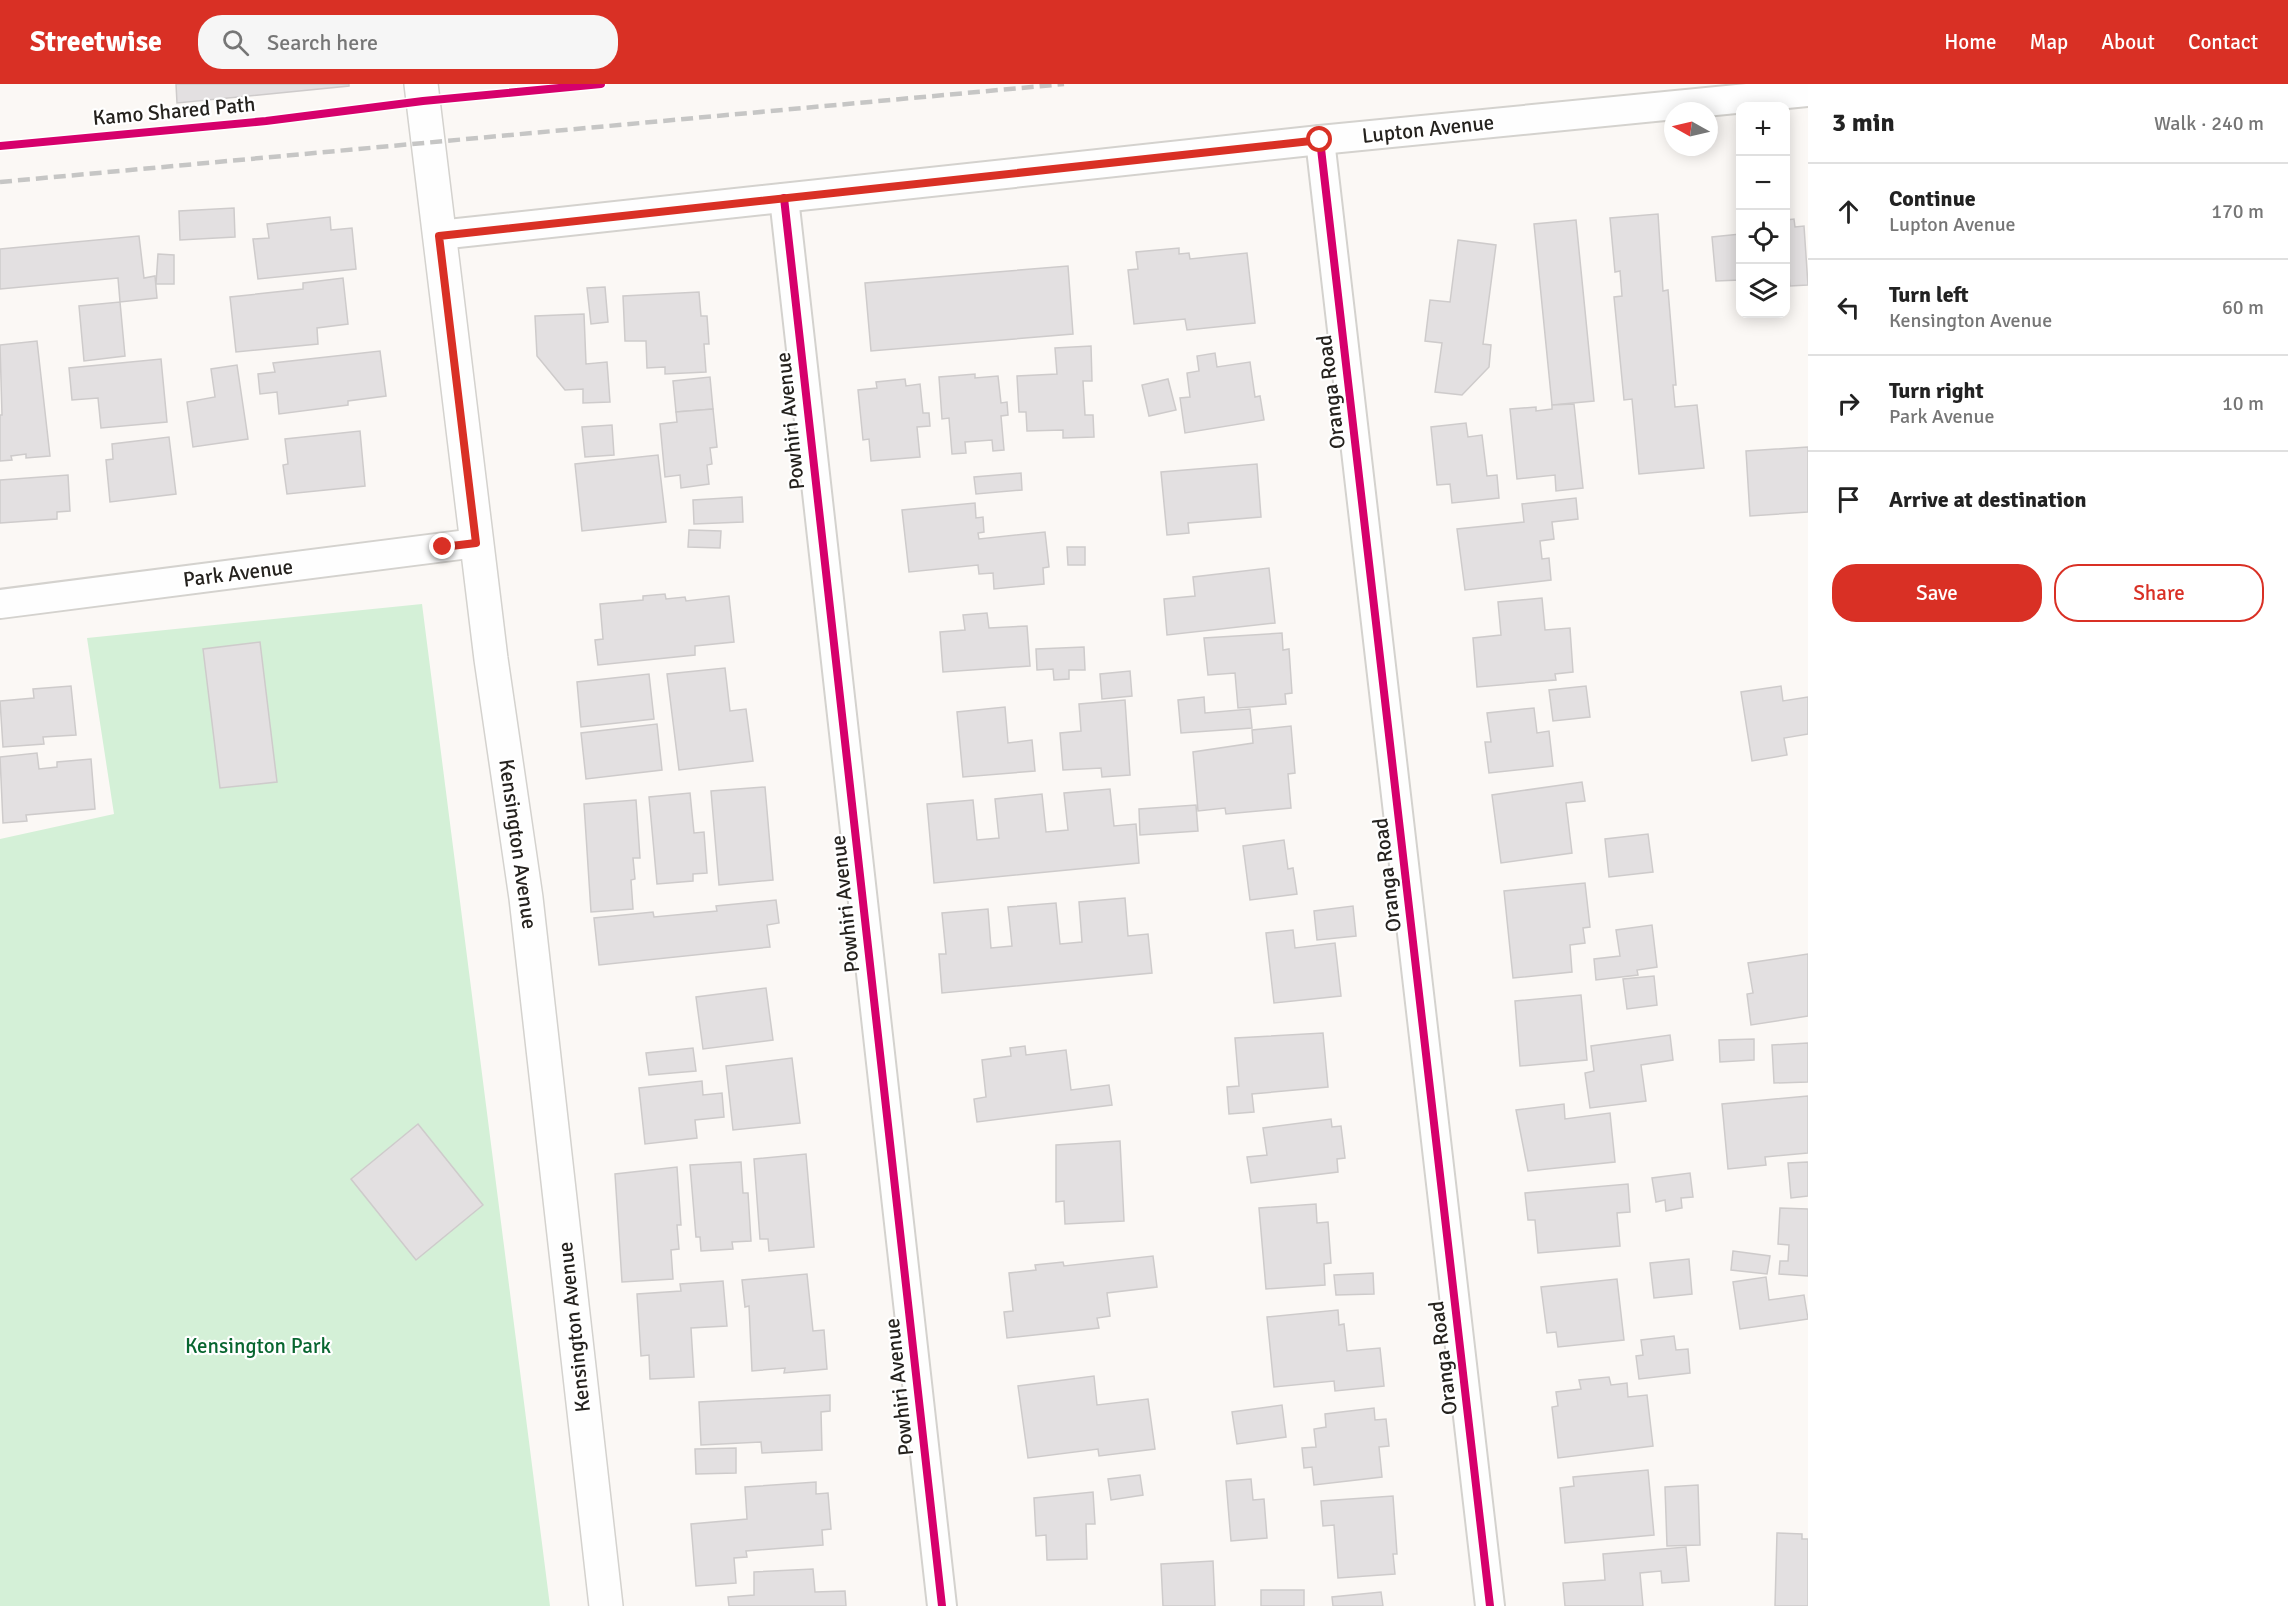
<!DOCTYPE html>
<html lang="en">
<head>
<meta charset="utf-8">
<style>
  body { margin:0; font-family:Signika,sans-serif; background:#f6f6f6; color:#222 }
  .controls { position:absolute; right:18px; top:18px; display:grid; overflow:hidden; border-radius:12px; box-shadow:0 3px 15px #0003 }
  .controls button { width:54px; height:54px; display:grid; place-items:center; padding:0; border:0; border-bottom:2px solid #e0e0e0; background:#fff; color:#222; font:30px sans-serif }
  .compass { position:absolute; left:1664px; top:18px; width:54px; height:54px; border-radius:50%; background:#fff; box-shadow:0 3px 15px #0003; rotate:278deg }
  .stop { position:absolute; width:18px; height:18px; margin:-14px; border:4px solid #d93025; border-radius:50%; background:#fff }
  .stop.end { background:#d93025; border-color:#fff; box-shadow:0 2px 6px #0008 }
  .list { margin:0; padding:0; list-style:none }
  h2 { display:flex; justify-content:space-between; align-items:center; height:78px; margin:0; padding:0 24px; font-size:26px }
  h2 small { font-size:20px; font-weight:400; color:#767676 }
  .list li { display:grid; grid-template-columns:39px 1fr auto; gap:18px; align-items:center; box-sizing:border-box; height:96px; padding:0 24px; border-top:2px solid #e0e0e0 }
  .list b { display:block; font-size:22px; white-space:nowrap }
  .list p { margin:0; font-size:20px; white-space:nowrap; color:#767676 }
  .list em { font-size:20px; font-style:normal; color:#767676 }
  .actions { display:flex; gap:12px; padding:18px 24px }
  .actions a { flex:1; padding:14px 0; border:2px solid #d93025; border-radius:24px; text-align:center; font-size:21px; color:#d93025 }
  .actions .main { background:#d93025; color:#fff }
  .icon { flex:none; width:33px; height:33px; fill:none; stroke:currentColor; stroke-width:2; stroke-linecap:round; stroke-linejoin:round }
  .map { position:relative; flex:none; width:1808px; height:1522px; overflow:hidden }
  header { display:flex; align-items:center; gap:36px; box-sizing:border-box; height:84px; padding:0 30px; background:#d93025; color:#fff }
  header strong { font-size:28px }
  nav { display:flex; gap:33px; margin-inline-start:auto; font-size:21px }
  .search { width:420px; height:54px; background:#f6f6f6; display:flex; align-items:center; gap:15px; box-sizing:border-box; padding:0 21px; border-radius:24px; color:#767676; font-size:22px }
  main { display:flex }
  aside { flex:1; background:#fff }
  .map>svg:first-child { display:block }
  .green { fill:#d4f0d7 }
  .building { fill:#e3e0e1; stroke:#cecbcb; stroke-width:1.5 }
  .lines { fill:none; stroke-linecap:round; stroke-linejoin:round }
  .minor-casing { stroke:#d4d2ce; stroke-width:32 }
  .secondary-casing { stroke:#d4d2ce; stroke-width:36 }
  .minor { stroke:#fefefe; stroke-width:28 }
  .secondary { stroke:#fefefe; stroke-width:33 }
  .rail { stroke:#c6c6c5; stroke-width:4.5; stroke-dasharray:12 6; stroke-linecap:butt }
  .cycleway-casing { stroke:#fff; stroke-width:11 }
  .cycleway { stroke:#d6006c; stroke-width:8 }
  .route { stroke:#d93025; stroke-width:8 }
  .labels { text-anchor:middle; stroke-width:4.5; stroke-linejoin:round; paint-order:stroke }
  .street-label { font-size:21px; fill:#25221e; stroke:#fff }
  .park-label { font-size:21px; fill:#086630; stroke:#fff }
</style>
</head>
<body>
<header>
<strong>Streetwise</strong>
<div class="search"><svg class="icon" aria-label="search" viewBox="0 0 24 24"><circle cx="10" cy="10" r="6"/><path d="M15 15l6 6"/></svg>Search here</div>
<nav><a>Home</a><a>Map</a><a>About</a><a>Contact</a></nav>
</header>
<main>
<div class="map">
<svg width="1808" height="1522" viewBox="0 0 1808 1522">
  <rect width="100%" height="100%" fill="#fbf8f5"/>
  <polygon class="green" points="422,520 550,1522 0,1522 0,755 114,730 87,554"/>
  <g class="building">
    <polygon points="176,0 349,0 349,2 177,19"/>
    <polygon points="234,124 235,153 180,156 179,127"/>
    <polygon points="1658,130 1663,207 1668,206 1676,301 1673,301 1675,323 1697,321 1704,384 1639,390 1632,315 1624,316 1614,213 1622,212 1620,187 1615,188 1610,134"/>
    <polygon points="330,133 331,146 352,144 356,185 258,195 253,155 269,154 267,140"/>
    <polygon points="1794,135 1795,143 1804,142 1808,201 1790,202 1789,192 1786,192 1786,136"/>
    <polygon points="1576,136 1594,317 1552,321 1534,140"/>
    <polygon points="1740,150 1740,196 1716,197 1712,153"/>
    <polygon points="139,152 144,194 155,192 157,214 120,218 118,194 0,205 0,165"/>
    <polygon points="1458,156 1496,161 1483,260 1491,261 1489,283 1462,311 1435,308 1442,259 1425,257 1430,216 1450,218"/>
    <polygon points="1179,164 1179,170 1189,169 1190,175 1247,169 1255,239 1187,246 1185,235 1134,240 1128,186 1138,185 1136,168"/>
    <polygon points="158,170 174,171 174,200 156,200"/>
    <polygon points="1068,182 1073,250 871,267 865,199"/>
    <polygon points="343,194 348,240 317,244 318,260 236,268 230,213 303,205 303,199"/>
    <polygon points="605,203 608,238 591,240 587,204"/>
    <polygon points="699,208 701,232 707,232 709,260 704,260 706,288 665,290 665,283 647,284 646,257 625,257 623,212"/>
    <polygon points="120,218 125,272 84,277 79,222"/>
    <polygon points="584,230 586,280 607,278 610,318 583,319 583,305 565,306 537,272 535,232"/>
    <polygon points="37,257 50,372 26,374 26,370 11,372 12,376 0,377 0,331 2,331 0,261"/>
    <polygon points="1091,262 1092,297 1083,297 1085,331 1093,331 1094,353 1063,354 1063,346 1027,347 1026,328 1019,328 1017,292 1057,290 1055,264"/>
    <polygon points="380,267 386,312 348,317 348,321 279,330 277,308 260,310 258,290 275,288 273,279"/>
    <polygon points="1215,269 1217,283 1250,278 1255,313 1260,312 1264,336 1185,349 1180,314 1190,313 1187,289 1199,287 1197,272"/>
    <polygon points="161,275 167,338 101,344 98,314 72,316 69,284"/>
    <polygon points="237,281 248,355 193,363 187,318 215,313 211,285"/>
    <polygon points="975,290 975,294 998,292 1001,319 1007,318 1008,331 1001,332 1004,366 993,367 992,356 965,358 966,369 952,370 949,334 942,335 939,293"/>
    <polygon points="710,293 713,325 676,328 673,297"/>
    <polygon points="905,295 906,302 920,300 923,329 929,329 930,342 917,343 920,373 871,377 869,355 863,356 858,306 877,304 876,298"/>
    <polygon points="1168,295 1176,326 1149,332 1142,301"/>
    <polygon points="1574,320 1583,404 1556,407 1555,391 1517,395 1510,325 1536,323 1536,327 1552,325 1552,321"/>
    <polygon points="713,325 717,363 710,364 712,380 707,381 709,400 681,404 680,391 665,393 660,340 677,338 676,328"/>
    <polygon points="1466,339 1468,353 1482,351 1487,392 1497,391 1499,414 1452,419 1450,400 1437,401 1431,343"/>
    <polygon points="612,341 614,371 585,373 582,343"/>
    <polygon points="360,347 365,402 287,410 283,381 288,380 285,355"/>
    <polygon points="169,353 176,410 110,418 106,376 113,375 112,360"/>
    <polygon points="1808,363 1808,428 1750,432 1746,367"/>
    <polygon points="658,371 666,438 582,447 575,380"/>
    <polygon points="1257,380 1261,433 1188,439 1189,449 1167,451 1161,388"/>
    <polygon points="1021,389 1022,406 976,410 974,393"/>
    <polygon points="68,391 70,427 57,428 57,435 0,439 0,396"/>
    <polygon points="742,413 743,438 694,440 693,416"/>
    <polygon points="1576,414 1578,435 1552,438 1554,455 1540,457 1542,475 1549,474 1551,496 1465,506 1457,445 1524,438 1522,420"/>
    <polygon points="975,419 976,434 983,433 984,448 978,449 979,455 1045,448 1049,483 1043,484 1044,500 994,505 993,489 979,490 978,481 909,488 902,426"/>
    <polygon points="689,446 721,447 720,464 688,463"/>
    <polygon points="1067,463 1085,463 1085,481 1068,481"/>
    <polygon points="1269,484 1275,539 1167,551 1164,515 1195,512 1193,493"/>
    <polygon points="665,510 666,515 685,513 686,517 729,512 734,558 695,562 695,571 598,581 595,556 603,555 600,520 643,516 643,512"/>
    <polygon points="1542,514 1545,546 1570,544 1573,588 1555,590 1556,596 1477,603 1473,554 1501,551 1498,518"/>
    <polygon points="987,529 989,544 1027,542 1030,582 943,588 940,548 965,546 963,531"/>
    <polygon points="1282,549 1283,566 1289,565 1292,609 1285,610 1286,620 1238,624 1235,589 1208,591 1204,554"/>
    <polygon points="260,558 277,698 220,704 203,565"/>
    <polygon points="1084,563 1085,586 1069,586 1069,595 1054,596 1053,585 1037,586 1036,565"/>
    <polygon points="725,584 730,627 746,625 753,677 679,686 667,590"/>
    <polygon points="1130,587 1132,612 1102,615 1100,590"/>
    <polygon points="649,590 654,635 581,643 577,598"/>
    <polygon points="71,602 76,651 43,653 44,660 3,663 0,617 34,614 33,605"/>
    <polygon points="1586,602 1590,633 1553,637 1549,606"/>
    <polygon points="1781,602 1783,617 1808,613 1808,650 1784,654 1787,671 1752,677 1741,608"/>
    <polygon points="1204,613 1205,629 1250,625 1252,644 1181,649 1178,616"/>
    <polygon points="1125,616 1130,691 1102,693 1101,684 1063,686 1060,649 1081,647 1079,620"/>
    <polygon points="1005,623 1008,659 1032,656 1035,687 963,693 957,628"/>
    <polygon points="1534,624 1537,649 1549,647 1553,682 1489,689 1485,658 1491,658 1487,629"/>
    <polygon points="657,640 662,686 586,695 581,649"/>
    <polygon points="1291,642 1295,689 1288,690 1291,724 1226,730 1225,724 1198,727 1193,668 1253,659 1252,646"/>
    <polygon points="37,669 39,685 57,683 57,678 91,675 95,725 26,731 27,737 3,739 0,673"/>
    <polygon points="1582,698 1585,717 1566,719 1572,769 1501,779 1492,711"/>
    <polygon points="765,703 773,796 719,801 711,707"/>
    <polygon points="1110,705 1114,742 1136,740 1139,779 934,799 927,720 973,716 977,756 999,754 995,715 1042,710 1046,748 1068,746 1064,709"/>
    <polygon points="690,709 694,749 704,748 707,789 693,790 693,797 657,800 649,713"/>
    <polygon points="636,716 640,774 633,774 635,795 631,796 633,825 591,828 584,720"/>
    <polygon points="1196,721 1198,747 1140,751 1139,725"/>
    <polygon points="1648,750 1653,788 1609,793 1605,755"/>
    <polygon points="1284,756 1288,785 1293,784 1297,810 1250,816 1243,762"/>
    <polygon points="1585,799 1590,843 1583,844 1585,859 1570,861 1572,888 1513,894 1504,807"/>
    <polygon points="1125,814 1128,852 1148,850 1152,889 942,909 939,870 946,870 942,829 988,825 991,864 1012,862 1008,823 1056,819 1060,860 1082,858 1079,818"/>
    <polygon points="776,816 779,839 767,841 770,863 599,881 594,834 653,828 654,833 717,827 716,822"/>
    <polygon points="1353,822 1356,852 1317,856 1314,827"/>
    <polygon points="1652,841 1657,883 1637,886 1638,891 1596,896 1594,875 1620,872 1616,846"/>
    <polygon points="1293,846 1295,864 1335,859 1341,912 1274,919 1266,849"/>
    <polygon points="1808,870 1808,932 1751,941 1747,910 1753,909 1748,879"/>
    <polygon points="1654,892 1657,921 1627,925 1623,895"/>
    <polygon points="766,904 773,956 703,965 696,913"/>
    <polygon points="1581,911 1587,976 1520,982 1515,917"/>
    <polygon points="1323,949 1328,1003 1252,1010 1254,1028 1229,1030 1227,1003 1239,1002 1235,954"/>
    <polygon points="1670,951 1673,976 1641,981 1646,1017 1590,1024 1585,989 1594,987 1591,962"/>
    <polygon points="1754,955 1754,976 1720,978 1719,956"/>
    <polygon points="1808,959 1808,998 1774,999 1772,961"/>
    <polygon points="1025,962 1026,971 1066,966 1071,1006 1109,1001 1112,1021 977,1038 974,1015 986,1013 982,976 1011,972 1010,964"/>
    <polygon points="693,964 696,987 649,991 646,969"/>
    <polygon points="792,974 800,1039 733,1046 726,982"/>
    <polygon points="702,997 703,1011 722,1009 724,1033 695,1036 697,1054 645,1060 639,1004"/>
    <polygon points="1808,1012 1808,1069 1765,1073 1766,1081 1728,1085 1722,1020"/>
    <polygon points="1564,1020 1565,1035 1610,1029 1615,1078 1528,1087 1516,1026"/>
    <polygon points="1331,1035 1332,1043 1341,1042 1345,1074 1337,1075 1338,1088 1251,1099 1247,1073 1267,1071 1263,1044"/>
    <polygon points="418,1040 483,1121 416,1176 351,1095"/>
    <polygon points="1120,1057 1124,1137 1065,1140 1064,1117 1056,1118 1056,1061"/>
    <polygon points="806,1070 814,1163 769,1167 768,1155 760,1155 754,1075"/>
    <polygon points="741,1078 743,1109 748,1109 751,1157 732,1158 733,1165 701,1167 700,1153 696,1153 690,1081"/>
    <polygon points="1808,1078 1808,1112 1791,1114 1788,1079"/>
    <polygon points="677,1083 681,1141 677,1141 679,1165 671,1166 673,1195 622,1198 615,1090"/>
    <polygon points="1690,1089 1693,1113 1681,1114 1682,1124 1666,1127 1665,1116 1656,1118 1652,1094"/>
    <polygon points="1628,1100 1630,1128 1617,1129 1620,1162 1538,1169 1535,1136 1528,1136 1525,1109"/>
    <polygon points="1316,1120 1317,1139 1328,1138 1331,1179 1324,1180 1325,1201 1266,1205 1259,1124"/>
    <polygon points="1780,1124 1808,1125 1808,1192 1779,1190 1780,1177 1788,1177 1789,1161 1778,1160"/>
    <polygon points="1733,1167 1770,1172 1767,1190 1731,1186"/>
    <polygon points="1153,1172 1157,1203 1107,1209 1110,1232 1097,1234 1099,1244 1007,1254 1004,1228 1013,1227 1009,1189 1036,1186 1035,1181 1063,1178 1064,1182"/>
    <polygon points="1689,1175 1692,1210 1654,1214 1650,1179"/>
    <polygon points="1373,1189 1374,1210 1336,1211 1334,1191"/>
    <polygon points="807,1190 813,1247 824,1246 827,1285 784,1289 785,1284 752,1287 749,1222 745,1223 742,1196"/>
    <polygon points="1766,1193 1769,1216 1804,1211 1808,1235 1740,1245 1733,1198"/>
    <polygon points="1617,1195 1624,1256 1558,1263 1556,1248 1547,1249 1541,1203"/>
    <polygon points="723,1197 727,1242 691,1244 694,1293 650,1295 649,1271 641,1272 637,1210 681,1207 680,1200"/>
    <polygon points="1338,1226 1339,1241 1344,1240 1347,1267 1380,1264 1384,1302 1335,1307 1334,1297 1274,1303 1267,1233"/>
    <polygon points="1674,1252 1676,1266 1688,1265 1690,1289 1639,1295 1636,1272 1643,1271 1641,1256"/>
    <polygon points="1094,1292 1097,1321 1148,1315 1155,1365 1099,1372 1098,1365 1028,1374 1018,1302"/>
    <polygon points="1609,1293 1611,1301 1627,1299 1628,1313 1647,1311 1653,1362 1558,1374 1552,1323 1558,1322 1556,1308 1581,1305 1579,1296"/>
    <polygon points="830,1311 830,1327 821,1328 822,1366 762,1369 761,1358 701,1361 699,1318"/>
    <polygon points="1282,1321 1286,1353 1237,1360 1232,1328"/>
    <polygon points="1374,1324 1375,1336 1386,1335 1389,1362 1379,1363 1382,1393 1314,1401 1312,1383 1304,1384 1302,1364 1316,1363 1314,1345 1326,1343 1325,1330"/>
    <polygon points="736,1364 736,1389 696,1390 695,1365"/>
    <polygon points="1648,1386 1654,1451 1565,1459 1560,1404 1574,1402 1573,1393"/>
    <polygon points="1140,1391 1143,1411 1111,1416 1108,1395"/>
    <polygon points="1251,1395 1253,1416 1264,1415 1267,1454 1231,1457 1226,1397"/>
    <polygon points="816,1398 816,1410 828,1409 831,1445 822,1446 823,1461 746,1467 747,1473 734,1474 736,1499 696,1502 691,1440 747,1435 745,1403"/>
    <polygon points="1698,1401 1700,1461 1667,1462 1665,1403"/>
    <polygon points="1093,1408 1095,1440 1086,1440 1087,1475 1047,1476 1046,1451 1036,1452 1034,1414"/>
    <polygon points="1393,1412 1397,1470 1393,1470 1395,1490 1338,1494 1334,1441 1323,1442 1321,1417"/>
    <polygon points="1777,1449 1802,1450 1802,1455 1808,1455 1808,1522 1775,1522"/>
    <polygon points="1686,1463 1689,1497 1662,1499 1661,1487 1640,1489 1643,1522 1565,1522 1563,1499 1605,1496 1603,1470"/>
    <polygon points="1213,1477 1215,1522 1163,1522 1161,1480"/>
    <polygon points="813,1485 815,1508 845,1507 846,1522 729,1522 728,1513 754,1511 754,1488"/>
    <rect x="1261" y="1506" width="43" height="16"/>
    <polygon points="1381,1508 1383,1522 1333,1522 1332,1513"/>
  </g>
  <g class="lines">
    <g class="minor-casing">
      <g id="minor">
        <polyline points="1320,56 1490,1522"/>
        <polyline points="784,114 942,1522"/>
        <polyline points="439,151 1320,56 1808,8"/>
        <polyline points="0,520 476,459"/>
      </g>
    </g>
    <g class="secondary-casing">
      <polyline id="secondary" points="421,0 491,575 526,814 606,1522"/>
    </g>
    <use href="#minor" class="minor"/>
    <use href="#secondary" class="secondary"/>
    <polyline class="rail" points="0,98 1064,0"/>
    <g class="cycleway-casing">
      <g id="cycleway">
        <polyline points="1320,56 1490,1522"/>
        <polyline points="0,62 266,37 423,17 601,0"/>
        <polyline points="784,114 942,1522"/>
      </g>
    </g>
    <use href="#cycleway" class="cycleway"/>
  </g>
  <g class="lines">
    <polyline class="route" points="443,463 476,459 439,152 1320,56"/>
  </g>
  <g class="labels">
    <g class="street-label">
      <text transform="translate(174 27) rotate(-5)" y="7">Kamo Shared Path</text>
      <text transform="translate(1428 45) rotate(-6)" y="7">Lupton Avenue</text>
      <text transform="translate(1331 308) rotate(-97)" y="7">Oranga Road</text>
      <text transform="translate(790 337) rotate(-96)" y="7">Powhiri Avenue</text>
      <text transform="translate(238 489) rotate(-7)" y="7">Park Avenue</text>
      <text transform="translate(518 760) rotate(82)" y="7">Kensington Avenue</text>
      <text transform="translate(1387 791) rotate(-97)" y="7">Oranga Road</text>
      <text transform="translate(845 820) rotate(-96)" y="7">Powhiri Avenue</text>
      <text transform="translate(574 1243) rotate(-96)" y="7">Kensington Avenue</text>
      <text transform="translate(1443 1274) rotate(-97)" y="7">Oranga Road</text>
      <text transform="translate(899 1303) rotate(-96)" y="7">Powhiri Avenue</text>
    </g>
    <g class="park-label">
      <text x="258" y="1269">Kensington Park</text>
    </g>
  </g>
</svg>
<div class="controls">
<button>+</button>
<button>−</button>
<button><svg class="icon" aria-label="locate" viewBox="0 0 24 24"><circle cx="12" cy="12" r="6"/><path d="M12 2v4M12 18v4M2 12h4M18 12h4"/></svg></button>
<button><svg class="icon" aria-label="layers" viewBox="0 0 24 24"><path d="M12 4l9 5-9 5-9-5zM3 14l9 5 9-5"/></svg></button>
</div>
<svg class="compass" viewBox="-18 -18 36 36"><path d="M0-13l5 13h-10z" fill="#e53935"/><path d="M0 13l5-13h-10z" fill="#767676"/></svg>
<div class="stop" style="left:1320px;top:56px"></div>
<div class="stop end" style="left:443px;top:463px"></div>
</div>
<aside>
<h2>3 min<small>Walk · 240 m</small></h2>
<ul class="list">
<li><svg class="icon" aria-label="ahead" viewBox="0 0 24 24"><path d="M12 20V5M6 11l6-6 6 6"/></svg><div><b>Continue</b><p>Lupton Avenue</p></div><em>170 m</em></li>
<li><svg class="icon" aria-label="left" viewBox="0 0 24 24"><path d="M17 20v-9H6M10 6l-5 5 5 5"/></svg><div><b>Turn left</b><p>Kensington Avenue</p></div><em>60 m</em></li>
<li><svg class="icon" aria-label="right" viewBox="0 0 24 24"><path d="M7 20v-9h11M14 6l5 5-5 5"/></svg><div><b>Turn right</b><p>Park Avenue</p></div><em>10 m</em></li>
<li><svg class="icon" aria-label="arrive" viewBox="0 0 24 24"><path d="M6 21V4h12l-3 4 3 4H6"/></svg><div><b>Arrive at destination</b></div></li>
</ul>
<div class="actions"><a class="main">Save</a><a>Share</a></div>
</aside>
</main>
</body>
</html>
